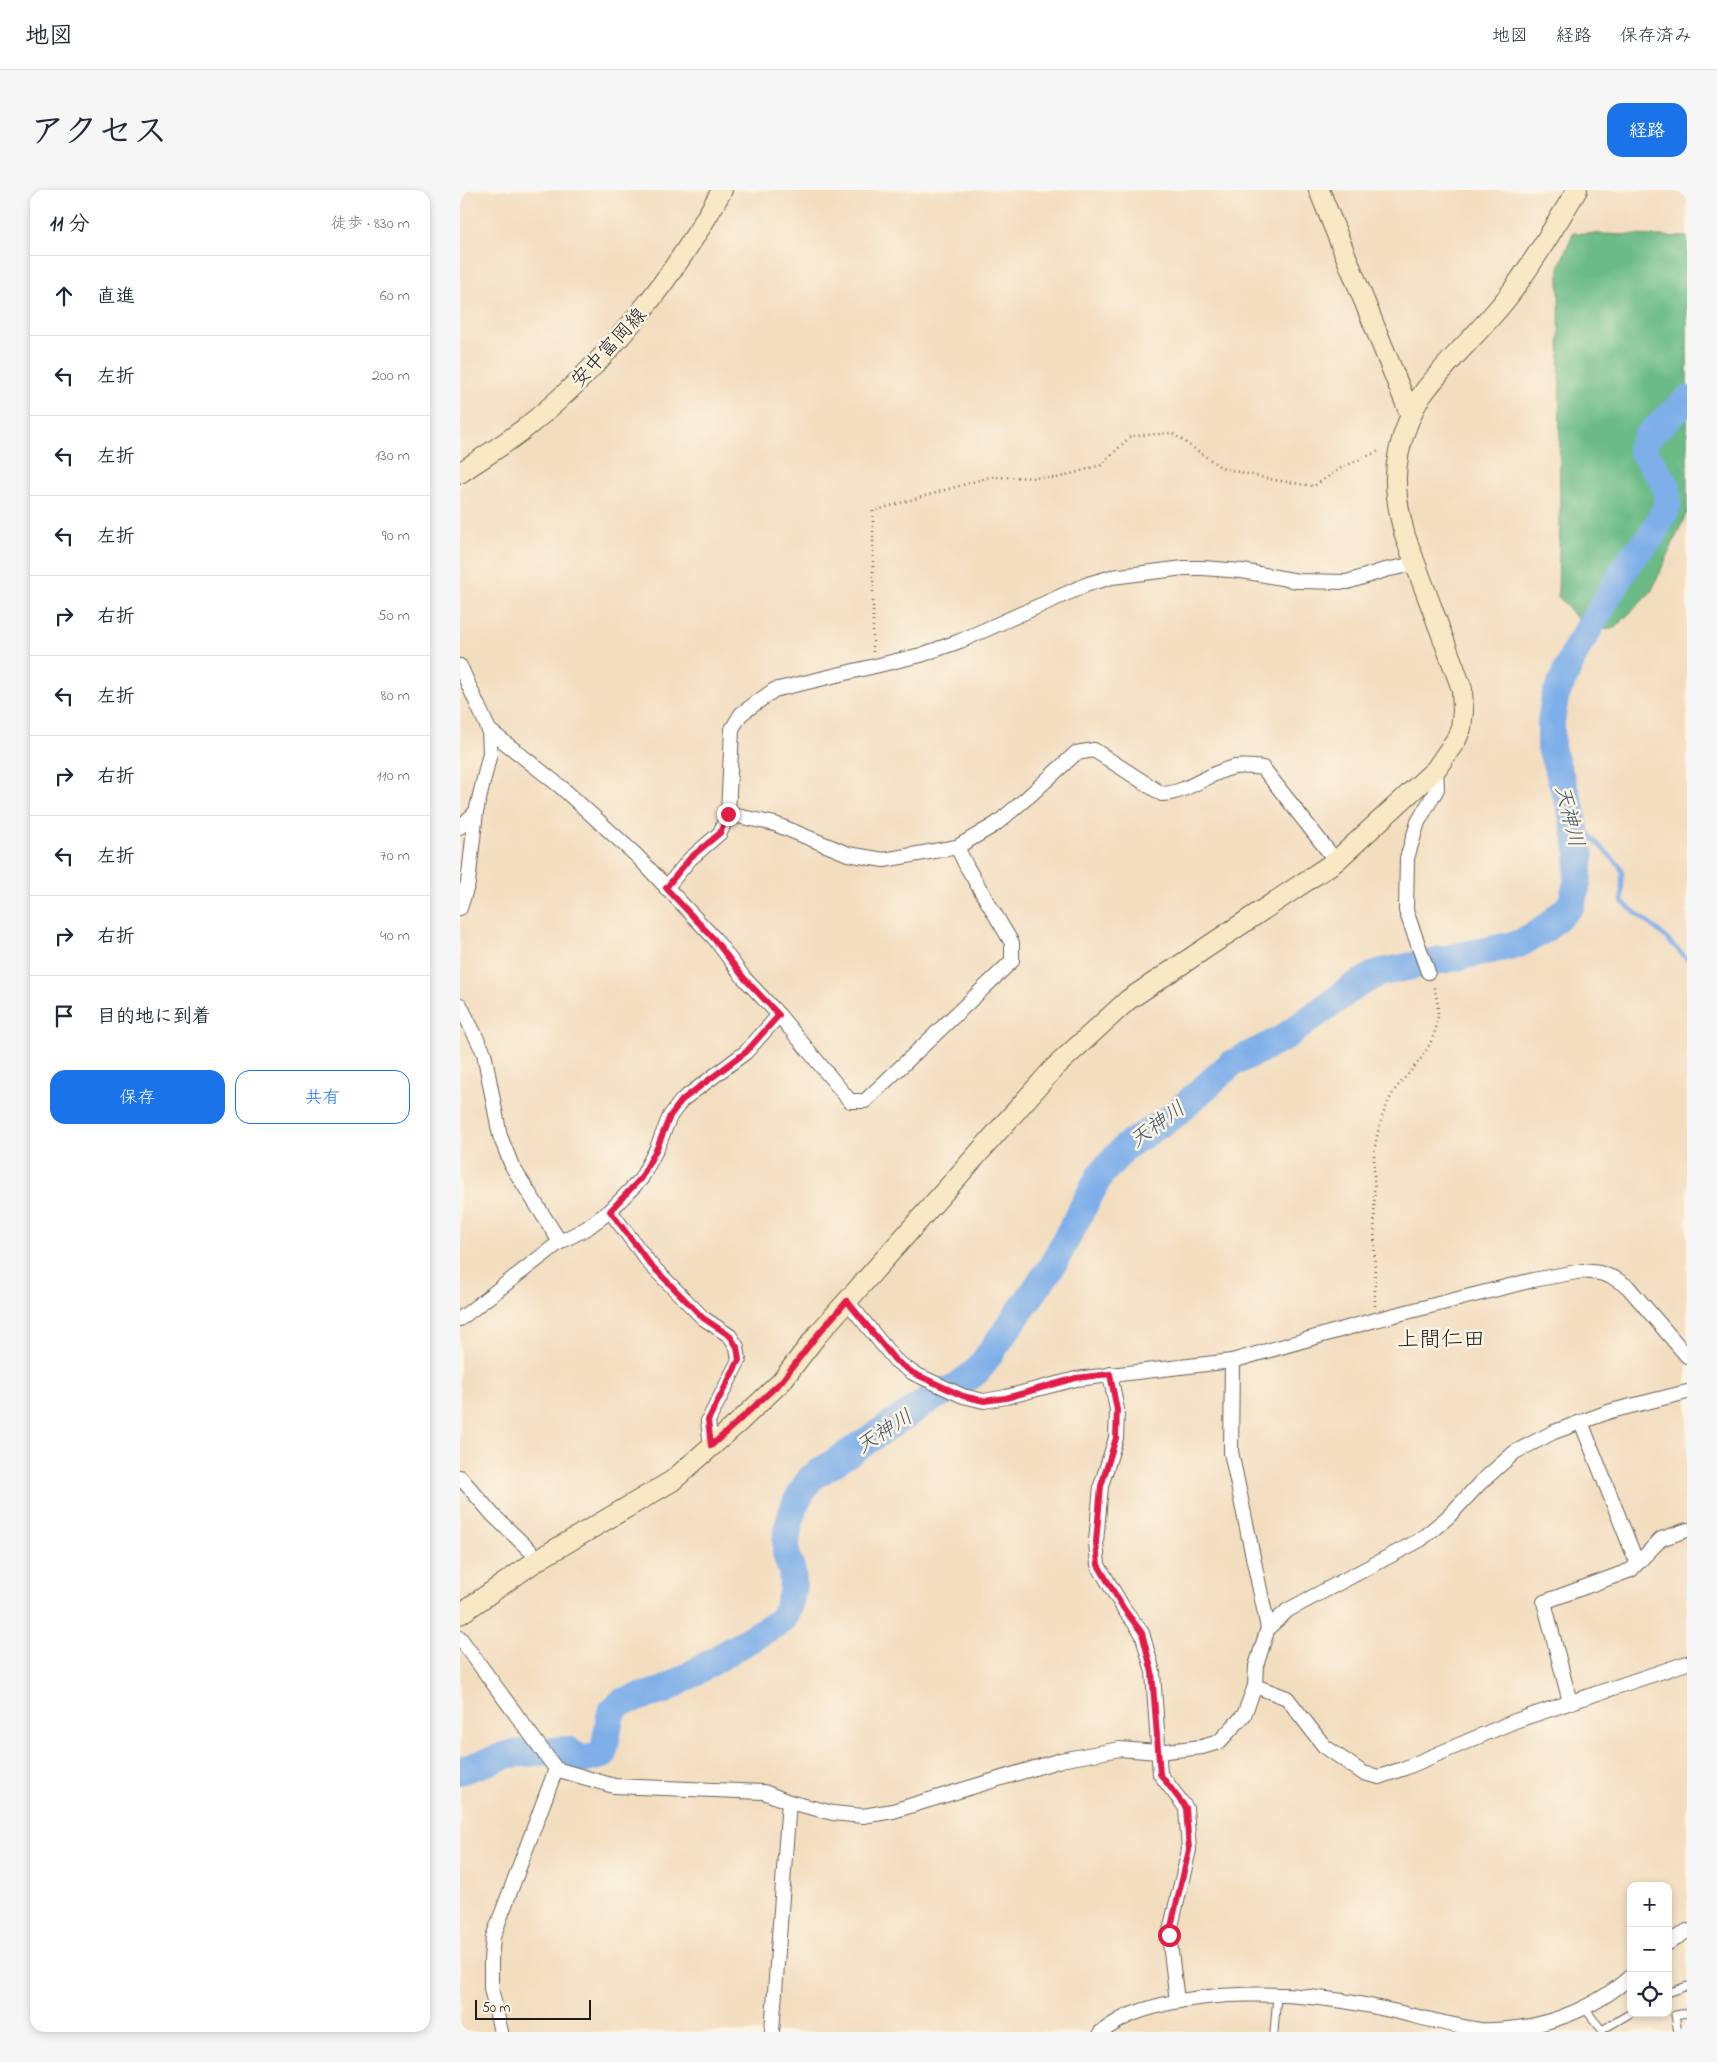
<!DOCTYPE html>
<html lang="ja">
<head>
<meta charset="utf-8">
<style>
  body { margin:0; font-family:"Indie Flower","Klee One",sans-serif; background:#f6f6f7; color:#1f2937 }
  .controls { position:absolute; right:15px; bottom:15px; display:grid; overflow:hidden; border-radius:10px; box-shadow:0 2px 8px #0003 }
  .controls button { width:45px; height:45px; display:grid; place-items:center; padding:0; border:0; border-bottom:1px solid #e0e1e3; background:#fff; color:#1f2937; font:25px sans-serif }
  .scale { position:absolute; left:15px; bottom:12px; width:116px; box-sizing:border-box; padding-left:5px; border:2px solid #1c1c1c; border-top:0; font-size:14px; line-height:18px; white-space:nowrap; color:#1c1c1c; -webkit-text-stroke:4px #fcf5e5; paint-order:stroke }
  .stop { position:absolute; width:15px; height:15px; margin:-11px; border:4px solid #e11d48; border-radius:50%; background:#fff }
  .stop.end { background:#e11d48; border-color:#fff; box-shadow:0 1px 5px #0008 }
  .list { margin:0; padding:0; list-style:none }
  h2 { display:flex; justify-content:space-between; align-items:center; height:65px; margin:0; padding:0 20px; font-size:21px }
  h2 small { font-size:16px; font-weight:400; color:#747a83 }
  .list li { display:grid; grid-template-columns:32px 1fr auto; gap:15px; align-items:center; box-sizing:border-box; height:80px; padding:0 20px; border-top:1px solid #e0e1e3 }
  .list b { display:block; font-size:19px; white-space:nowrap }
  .list em { font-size:16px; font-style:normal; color:#747a83 }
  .actions { display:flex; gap:10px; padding:15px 20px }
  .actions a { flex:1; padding:11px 0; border:1px solid #1a73e8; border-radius:15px; text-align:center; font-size:18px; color:#1a73e8 }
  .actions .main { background:#1a73e8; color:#fff }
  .icon { flex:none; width:28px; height:28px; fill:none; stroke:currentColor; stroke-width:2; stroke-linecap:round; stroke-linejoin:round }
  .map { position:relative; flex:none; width:1227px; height:1842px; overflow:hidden; border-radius:15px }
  header { display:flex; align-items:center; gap:30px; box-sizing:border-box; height:70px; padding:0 25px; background:#fff; border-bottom:1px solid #e0e1e3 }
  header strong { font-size:24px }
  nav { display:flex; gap:28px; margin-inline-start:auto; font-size:18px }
  .intro { display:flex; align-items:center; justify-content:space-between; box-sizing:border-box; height:120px; padding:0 30px }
  h1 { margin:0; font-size:35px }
  .button { padding:12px 22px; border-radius:15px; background:#1a73e8; color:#fff; font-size:18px; font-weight:700 }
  main { display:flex; gap:30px; padding:0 30px }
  aside { flex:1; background:#fff; border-radius:15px; box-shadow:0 2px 8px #0003 }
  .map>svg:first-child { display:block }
  .forest { fill:#6abb86; stroke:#436c51 }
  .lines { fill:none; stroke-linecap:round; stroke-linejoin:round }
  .stream { stroke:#7eafe9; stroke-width:4.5 }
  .river { stroke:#7eafe9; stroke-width:28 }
  .lane-casing { stroke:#676055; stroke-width:9 }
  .street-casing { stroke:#676055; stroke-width:16 }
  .secondary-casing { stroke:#676055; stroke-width:22 }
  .path { stroke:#676055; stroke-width:2.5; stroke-dasharray:1 4; stroke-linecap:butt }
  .lane { stroke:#fff; stroke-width:7 }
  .street { stroke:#fff; stroke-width:14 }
  .secondary { stroke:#f8e8c3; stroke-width:20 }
  .route { stroke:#e11d48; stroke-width:6 }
  .labels { text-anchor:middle; stroke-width:5; stroke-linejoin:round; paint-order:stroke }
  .street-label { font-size:20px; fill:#1c1c1c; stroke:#fcf5e5 }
  .water-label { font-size:21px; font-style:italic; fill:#43576e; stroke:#fcf5e5 }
  .quarter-label { font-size:22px; fill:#1c1c1c; stroke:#fcf5e5 }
</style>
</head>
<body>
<header>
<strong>地図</strong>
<nav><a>地図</a><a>経路</a><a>保存済み</a></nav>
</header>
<div class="intro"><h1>アクセス</h1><a class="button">経路</a></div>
<main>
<aside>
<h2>11 分<small>徒歩 · 830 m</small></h2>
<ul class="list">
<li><svg class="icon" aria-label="ahead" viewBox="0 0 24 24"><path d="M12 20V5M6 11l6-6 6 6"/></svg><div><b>直進</b></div><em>60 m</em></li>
<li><svg class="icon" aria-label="left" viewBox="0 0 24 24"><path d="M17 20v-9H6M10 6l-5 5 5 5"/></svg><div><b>左折</b></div><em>200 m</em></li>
<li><svg class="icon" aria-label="left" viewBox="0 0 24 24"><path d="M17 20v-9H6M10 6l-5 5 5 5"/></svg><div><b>左折</b></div><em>130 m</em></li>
<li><svg class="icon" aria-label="left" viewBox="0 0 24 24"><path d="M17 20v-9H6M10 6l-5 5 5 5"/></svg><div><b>左折</b></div><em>90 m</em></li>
<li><svg class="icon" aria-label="right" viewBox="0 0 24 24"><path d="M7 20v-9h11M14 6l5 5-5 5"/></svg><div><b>右折</b></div><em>50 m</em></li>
<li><svg class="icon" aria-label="left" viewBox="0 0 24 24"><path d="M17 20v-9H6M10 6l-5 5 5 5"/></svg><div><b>左折</b></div><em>80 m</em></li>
<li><svg class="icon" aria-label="right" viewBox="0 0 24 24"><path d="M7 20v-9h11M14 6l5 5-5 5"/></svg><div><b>右折</b></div><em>110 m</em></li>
<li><svg class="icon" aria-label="left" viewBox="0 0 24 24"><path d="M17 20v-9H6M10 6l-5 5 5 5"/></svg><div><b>左折</b></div><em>70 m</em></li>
<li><svg class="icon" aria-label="right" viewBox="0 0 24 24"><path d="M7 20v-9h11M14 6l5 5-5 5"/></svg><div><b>右折</b></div><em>40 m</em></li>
<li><svg class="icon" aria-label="arrive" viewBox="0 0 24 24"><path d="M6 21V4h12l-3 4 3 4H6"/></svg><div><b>目的地に到着</b></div></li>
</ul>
<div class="actions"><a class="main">保存</a><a>共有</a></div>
</aside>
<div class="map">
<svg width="1227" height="1842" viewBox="0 0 1227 1842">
  <rect width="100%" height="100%" fill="#fcf5e5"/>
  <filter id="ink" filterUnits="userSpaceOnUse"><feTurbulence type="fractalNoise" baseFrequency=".02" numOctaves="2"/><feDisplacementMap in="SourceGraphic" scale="10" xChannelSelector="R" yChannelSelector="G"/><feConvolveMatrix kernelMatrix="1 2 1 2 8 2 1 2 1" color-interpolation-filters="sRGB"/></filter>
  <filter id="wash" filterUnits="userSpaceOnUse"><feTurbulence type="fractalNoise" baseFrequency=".0096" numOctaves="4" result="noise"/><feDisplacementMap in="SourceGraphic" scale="20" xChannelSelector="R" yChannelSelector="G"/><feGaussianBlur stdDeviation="1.12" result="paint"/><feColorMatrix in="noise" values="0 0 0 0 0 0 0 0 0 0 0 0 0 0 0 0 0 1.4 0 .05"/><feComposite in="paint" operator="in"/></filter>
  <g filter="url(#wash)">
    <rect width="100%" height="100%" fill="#f3ddbf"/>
    <polygon class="forest" points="1113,43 1227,47 1227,322 1191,402 1155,438 1126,439 1098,406 1100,324 1099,77"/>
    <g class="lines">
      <polyline class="stream" points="1111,619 1132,648 1159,675 1162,681 1162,712 1201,743 1227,769"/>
      <path class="river" d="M0,1581L50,1564L107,1560L122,1570L143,1565L151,1522L162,1512L205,1500L322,1430C330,1414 335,1400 332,1382C330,1374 326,1367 326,1360C326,1333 335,1309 351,1288L470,1209L499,1195L518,1180L592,1076L640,985L665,957L713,926L771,874L822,849L893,797L918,783L1059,754L1085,739L1111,715L1117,694L1120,665L1111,619L1091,558V532L1095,507L1117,458L1171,368L1191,347L1207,317V297L1181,258L1187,247L1227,210"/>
    </g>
  </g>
  <g filter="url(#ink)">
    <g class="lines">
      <g class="lane-casing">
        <g id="lane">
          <polyline points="1208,1803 1227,1796"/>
          <polyline points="1125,1819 1142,1840 1171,1823"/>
          <polyline points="814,1842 817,1806"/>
          <polyline points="1218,1842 1215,1825 1227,1823"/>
        </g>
      </g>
      <g class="street-casing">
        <g id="street">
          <polyline points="0,476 29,540 101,597 177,666 255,749 284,788 319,825 390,911 405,911 552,771 552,753 507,677 497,657"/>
          <path d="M268,624L315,634L388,664L424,670L497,657L536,634L568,607L616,563L634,560L702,604C727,603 747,584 771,578C780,575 793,577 803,578L876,671"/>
          <polyline points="0,637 16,622"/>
          <polyline points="206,698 230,669 260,643 268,624 272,539 281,524 314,500 461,465 500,451 628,394 652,387 724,378 743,378 782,381 838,391 887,392 925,380 955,374"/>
          <polyline points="0,718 8,693 16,622 30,563 29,540"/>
          <polyline points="968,782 946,721 947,668 958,632 977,599 976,579"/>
          <polyline points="0,815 24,863 40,946 52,976 100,1052"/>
          <polyline points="150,1021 190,1074 243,1128 270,1146 277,1157 279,1170 248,1231 251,1256"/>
          <polyline points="387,1111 435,1170 453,1183 503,1206 524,1211 546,1207 616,1189 772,1171 915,1130 1073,1090 1122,1081 1140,1083 1154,1088 1168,1097 1227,1166"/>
          <polyline points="0,1129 100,1052 127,1038 150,1021 181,989 197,958 210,926 222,910 286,862 319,825"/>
          <polyline points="650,1184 657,1220 656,1248 641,1296 636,1352 638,1375 664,1419 682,1443 693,1482 700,1584 726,1618 729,1660 709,1745 717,1811"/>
          <polyline points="1121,1232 1177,1373"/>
          <polyline points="0,1287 33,1325 79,1369"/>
          <polyline points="808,1438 828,1420 960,1350 988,1327 1020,1293 1055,1262 1094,1242 1121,1232 1151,1221 1227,1202"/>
          <polyline points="0,1448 96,1579 154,1596 304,1602 329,1612 373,1623 403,1626 433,1621 601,1570 660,1559 698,1562 742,1557 759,1552 784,1525 795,1496 796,1476 808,1438 771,1262 772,1171"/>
          <polyline points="795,1496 827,1508 864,1556 903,1583 919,1587 945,1578 1055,1531 1227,1473"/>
          <polyline points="1110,1512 1084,1412 1171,1380 1201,1349 1227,1340"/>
          <polyline points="1208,1753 1227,1741"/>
          <polyline points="41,1842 31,1798 31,1770 33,1747 96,1579"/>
          <polyline points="312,1842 329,1612"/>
          <path d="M641,1842C650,1836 660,1829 670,1825C737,1798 835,1801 905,1815C943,1822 981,1834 1020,1840C1075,1842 1131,1822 1171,1786"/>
        </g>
      </g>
      <g class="secondary-casing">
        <g id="secondary">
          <polyline points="859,0 951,226"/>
          <path d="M0,283C23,267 47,253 69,235C147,172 214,88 262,0"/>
          <path d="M0,1424L79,1369L212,1291L279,1232L321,1192L358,1144L594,878L668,810L876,671L976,579L996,550L1001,538L1003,521L1002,499L945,346C934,305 931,276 947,235C951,224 957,211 964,202C989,169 1021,141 1047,108C1073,74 1094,37 1117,0"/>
        </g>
      </g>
      <g class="path">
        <polyline points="413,462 413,321 530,287 597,288 641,275 671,246 712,243 762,278 814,290 854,296 881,278 921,260"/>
        <path d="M915,1116L914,964C917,942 922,922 933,903C939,893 948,885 955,876C976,851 984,825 973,795"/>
      </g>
      <use href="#lane" class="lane"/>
      <use href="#street" class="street"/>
      <use href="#secondary" class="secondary"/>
    </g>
  </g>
  <g class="lines" filter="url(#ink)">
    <polyline class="route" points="268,624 260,643 230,668 206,698 254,749 284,788 319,825 286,862 222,910 210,926 197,958 181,988 150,1021 190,1074 243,1128 270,1146 277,1157 279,1170 248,1230 251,1256 321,1192 358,1144 387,1111 435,1170 453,1183 503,1206 524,1211 546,1208 616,1188 650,1184 657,1220 656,1248 641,1296 636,1352 638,1375 664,1419 682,1443 692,1482 700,1584 726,1618 729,1660 709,1745"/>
  </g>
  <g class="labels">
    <g class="street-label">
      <text transform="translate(148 157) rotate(-47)" y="7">安中富岡線</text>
    </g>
    <g class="water-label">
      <text transform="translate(1110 626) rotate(76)" y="7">天神川</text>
      <text transform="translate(697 934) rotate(-36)" y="7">天神川</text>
      <text transform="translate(424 1241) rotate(-33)" y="7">天神川</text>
    </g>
    <g class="quarter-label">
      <text x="981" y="1156">上間仁田</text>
    </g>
  </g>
</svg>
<div class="controls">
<button>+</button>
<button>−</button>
<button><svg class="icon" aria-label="locate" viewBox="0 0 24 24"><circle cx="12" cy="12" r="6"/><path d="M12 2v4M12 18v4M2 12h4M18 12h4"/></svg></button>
</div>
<div class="scale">50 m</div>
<div class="stop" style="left:709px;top:1745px"></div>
<div class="stop end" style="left:268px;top:624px"></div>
</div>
</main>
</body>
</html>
